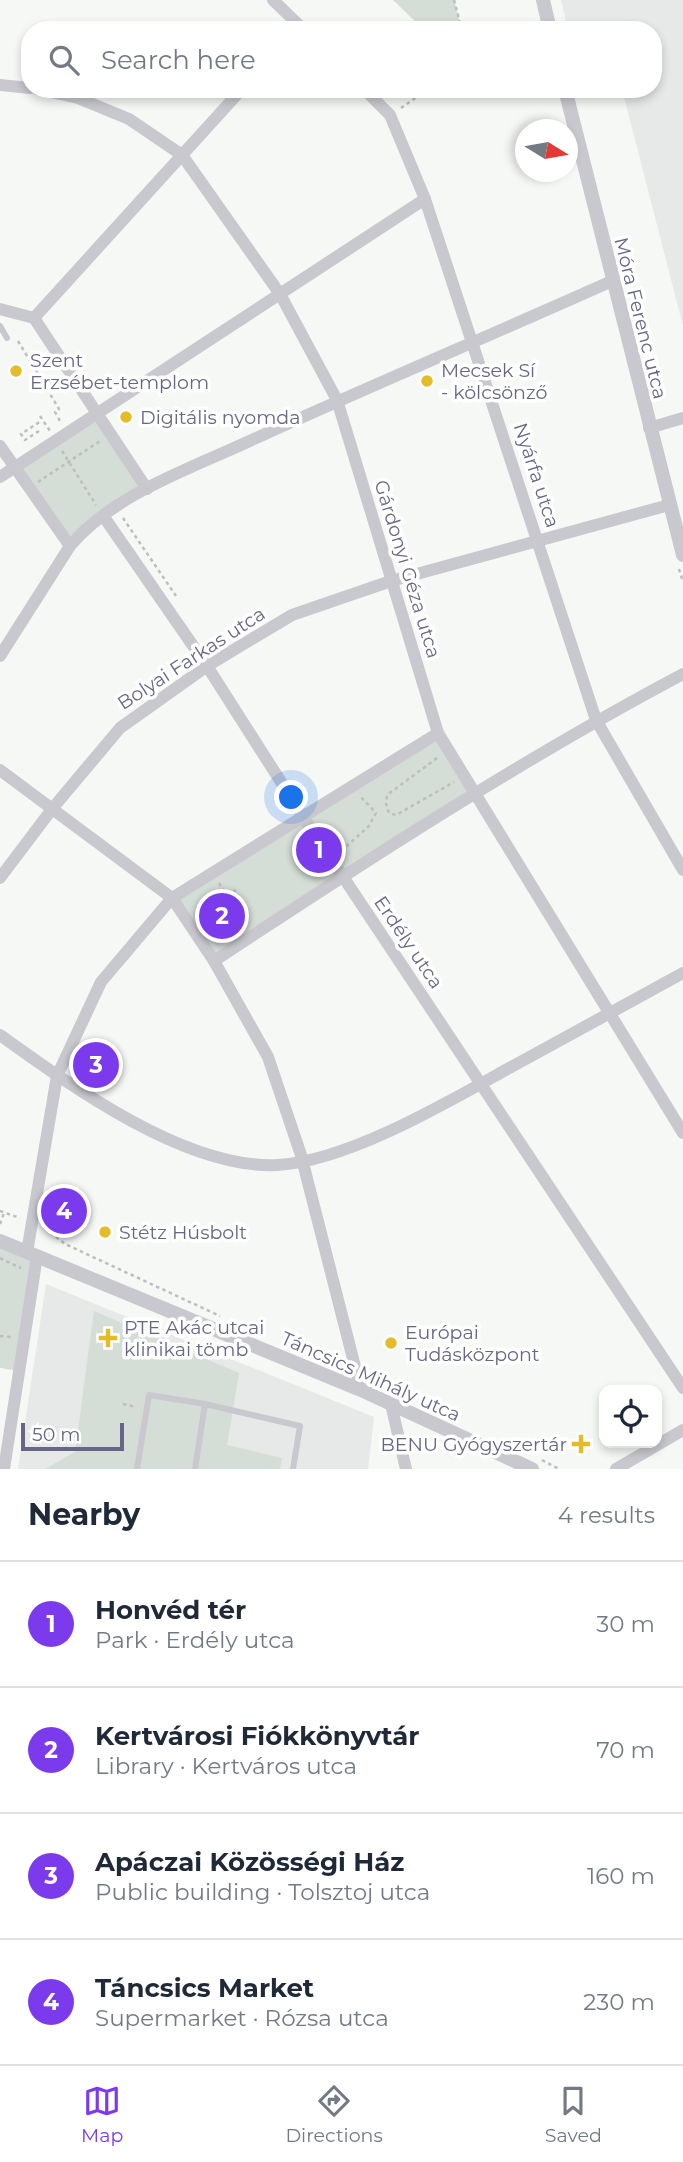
<!DOCTYPE html>
<html lang="en">
<head>
<meta charset="utf-8">
<style>
  body { margin:0; font-family:Montserrat,sans-serif; background:#f2f2f3; color:#1f2937 }
  .controls { position:absolute; right:21px; bottom:21px; display:grid; overflow:hidden; border-radius:14px; box-shadow:0 4px 10px #0003 }
  .controls button { width:63px; height:63px; display:grid; place-items:center; padding:0; border:0; border-bottom:2px solid #e0e1e3; background:#fff; color:#1f2937; font:35px sans-serif }
  .compass { position:absolute; left:515px; top:119px; width:63px; height:63px; border-radius:50%; background:#fff; box-shadow:0 4px 10px #0003; rotate:101deg }
  .scale { position:absolute; left:21px; bottom:18px; width:103px; box-sizing:border-box; padding-left:7px; border:4px solid #676686; border-top:0; font-size:19px; line-height:24px; white-space:nowrap; color:#676686; -webkit-text-stroke:5px #fff; paint-order:stroke }
  .you { position:absolute; left:292px; top:798px; width:24px; height:24px; margin:-18px; border:5px solid #fff; border-radius:50%; background:#1a73e8; box-shadow:0 0 0 10px #1a73e833 }
  .badge { display:grid; place-items:center; width:46px; height:46px; border-radius:50%; background:#7c3aed; color:#fff; font-size:23px; font-weight:700 }
  .pin { position:absolute; translate:-50% -50%; border:4px solid #fff; box-shadow:0 2px 7px #0006 }
  .list { margin:0; padding:0; list-style:none }
  h2 { display:flex; justify-content:space-between; align-items:center; height:91px; margin:0; padding:0 28px; font-size:30px }
  h2 small { font-size:23px; font-weight:400; color:#747a83 }
  .list li { display:grid; grid-template-columns:46px 1fr auto; gap:21px; align-items:center; box-sizing:border-box; height:126px; padding:0 28px; border-top:2px solid #e0e1e3 }
  .list b { display:block; font-size:26px; white-space:nowrap }
  .list p { margin:0; font-size:23px; white-space:nowrap; color:#747a83 }
  .list em { font-size:23px; font-style:normal; color:#747a83 }
  .icon { flex:none; width:38px; height:38px; fill:none; stroke:currentColor; stroke-width:2; stroke-linecap:round; stroke-linejoin:round }
  .map { position:relative; flex:none; width:683px; height:1469px; overflow:hidden }
  .search { position:absolute; background:#fff; box-shadow:0 4px 10px #0003; left:21px; right:21px; top:21px; height:77px; display:flex; align-items:center; gap:18px; box-sizing:border-box; padding:0 24px; border-radius:28px; color:#747a83; font-size:26px }
  .sheet { height:595px; background:#fff }
  nav { display:flex; justify-content:space-around; align-items:center; box-sizing:border-box; height:98px; border-top:2px solid #e0e1e3; background:#fff; font-size:19px; color:#747a83 }
  nav a { display:grid; justify-items:center; gap:4px }
  nav .on { color:#7c3aed }
  .map>svg:first-child { display:block }
  .built { fill:#e7e8e8 }
  .green { fill:#d4ddd6 }
  .lines { fill:none; stroke-linecap:round; stroke-linejoin:round }
  .path { stroke:#bdbdc2; stroke-width:2.5; stroke-dasharray:3.5 3.5; stroke-linecap:butt }
  .service { stroke:#c8c8ce; stroke-width:6 }
  .minor { stroke:#c8c8ce; stroke-width:12 }
  .tertiary { stroke:#c8c8ce; stroke-width:14 }
  .poi-dot { fill:#e4bc29; stroke:#fff; stroke-width:2.5 }
  .labels { text-anchor:middle; stroke-width:7; stroke-linejoin:round; paint-order:stroke }
  .street-label { font-size:19px; fill:#676686; stroke:#fff }
  .poi-label { font-size:19px; fill:#676686; stroke:#fff; text-anchor:start }
</style>
</head>
<body>
<div class="map">
<svg width="683" height="1469" viewBox="0 0 683 1469">
  <rect width="100%" height="100%" fill="#f6f8f5"/>
  <g class="built">
    <polygon points="561,0 683,0 683,326 622,89 653,89 653,30 568,30"/>
    <polygon points="46,1284 374,1417 368,1469 18,1469"/>
  </g>
  <g class="green">
    <polygon points="393,0 454,0 462,30 424,30"/>
    <polygon points="96,414 147,489 70,546 16,467"/>
    <polygon points="438,733 473,794 214,961 172,898"/>
    <polygon points="0,1241 37,1256 19,1371 0,1368"/>
    <polygon points="94,1311 239,1373 227,1445 282,1458 280,1469 45,1469 75,1452"/>
  </g>
  <g class="lines">
    <g class="path">
      <polyline points="454,0 462,30"/>
      <polyline points="401,108 428,89"/>
      <polyline points="18,341 59,409 55,412 60,421"/>
      <polyline points="40,416 50,431"/>
      <polyline points="39,431 25,440 21,434 41,421"/>
      <polyline points="62,451 96,505"/>
      <polyline points="38,482 100,441"/>
      <polyline points="123,518 176,596"/>
      <polyline points="679,569 683,582"/>
      <polyline points="437,758 387,795 386,804 389,813 396,815 454,782"/>
      <polyline points="341,851 368,827 376,813 359,795"/>
      <polyline points="219,883 232,904 230,906"/>
      <polyline points="198,915 236,890"/>
      <polyline points="0,1211 20,1218"/>
      <polyline points="0,1224 4,1213"/>
      <polyline points="45,1228 65,1244 220,1316"/>
      <polyline points="0,1258 21,1268"/>
      <polyline points="0,1336 11,1337"/>
      <polyline points="294,1346 340,1365"/>
      <polyline points="123,1404 136,1407"/>
      <polyline points="542,1460 559,1469"/>
    </g>
    <g class="service">
      <polyline points="0,326 7,338"/>
      <polyline points="137,1469 149,1395 205,1404"/>
      <polyline points="195,1469 205,1404 300,1426 293,1469"/>
    </g>
    <g class="minor">
      <polyline points="273,0 304,30"/>
      <polyline points="0,85 30,88"/>
      <polyline points="37,89 78,98 129,119 182,155 280,294 337,400 438,733 683,1133"/>
      <polyline points="364,89 390,115 425,199 596,720 683,870"/>
      <polyline points="0,309 34,318 147,489"/>
      <polyline points="34,318 242,89"/>
      <polyline points="649,428 683,418"/>
      <polyline points="0,446 70,546"/>
      <polyline points="0,477 425,199"/>
      <polyline points="104,517 207,666 304,818 683,1388"/>
      <path d="M0,656L70,546C112,496 184,471 243,444C365,388 489,336 612,281"/>
      <polyline points="0,770 172,898 214,961 268,1057 301,1155 361,1390"/>
      <polyline points="0,878 52,809 120,728 207,666 292,615 391,581 669,505"/>
      <path d="M214,961C367,860 521,760 683,674"/>
      <path d="M0,1035C71,1086 187,1170 278,1165C346,1161 443,1105 502,1072C562,1039 623,1006 683,973"/>
      <polyline points="27,1252 57,1076 101,982 172,898 438,733"/>
      <polyline points="391,1404 406,1469"/>
      <polyline points="4,1469 37,1256"/>
      <polyline points="616,1469 683,1430"/>
    </g>
    <g class="tertiary">
      <polyline points="543,0 550,30"/>
      <polyline points="565,89 683,555"/>
      <polyline points="0,1241 361,1390 532,1469"/>
    </g>
  </g>
  <g class="poi-dot">
    <circle cx="16" cy="371" r="7"/>
    <circle cx="427" cy="381" r="7"/>
    <circle cx="126" cy="417" r="7"/>
    <circle cx="105" cy="1232" r="7"/>
    <path d="M104.5 1327.5h7v7h7v7h-7v7h-7v-7h-7v-7h7z"/>
    <circle cx="391" cy="1343" r="7"/>
    <path d="M577.5 1433.5h7v7h7v7h-7v7h-7v-7h-7v-7h7z"/>
  </g>
  <g class="labels">
    <g class="street-label">
      <text transform="translate(641 318) rotate(76)" y="7">Móra Ferenc utca</text>
      <text transform="translate(537 475) rotate(72)" y="7">Nyárfa utca</text>
      <text transform="translate(408 569) rotate(73)" y="7">Gárdonyi Géza utca</text>
      <text transform="translate(191 658) rotate(-33)" y="7">Bolyai Farkas utca</text>
      <text transform="translate(409 942) rotate(56)" y="7">Erdély utca</text>
      <text transform="translate(371 1376) rotate(24)" y="7">Táncsics Mihály utca</text>
    </g>
    <g class="poi-label">
      <text x="30" y="367">Szent<tspan x="30" dy="22">Erzsébet-templom</tspan></text>
      <text x="441" y="377">Mecsek Sí<tspan x="441" dy="22">- kölcsönző</tspan></text>
      <text x="140" y="424">Digitális nyomda</text>
      <text x="119" y="1239">Stétz Húsbolt</text>
      <text x="124" y="1334">PTE Akác utcai<tspan x="124" dy="22">klinikai tömb</tspan></text>
      <text x="405" y="1339">Európai<tspan x="405" dy="22">Tudásközpont</tspan></text>
      <text x="567" y="1451" text-anchor="end">BENU Gyógyszertár</text>
    </g>
  </g>
</svg>
<div class="controls">
<button><svg class="icon" aria-label="locate" viewBox="0 0 24 24"><circle cx="12" cy="12" r="6"/><path d="M12 2v4M12 18v4M2 12h4M18 12h4"/></svg></button>
</div>
<svg class="compass" viewBox="-18 -18 36 36"><path d="M0-13l5 13h-10z" fill="#e53935"/><path d="M0 13l5-13h-10z" fill="#747a83"/></svg>
<div class="scale">50 m</div>
<div class="you"></div>
<div class="pin badge" style="left:319px;top:850px">1</div>
<div class="pin badge" style="left:222px;top:916px">2</div>
<div class="pin badge" style="left:96px;top:1065px">3</div>
<div class="pin badge" style="left:64px;top:1211px">4</div>
<div class="search"><svg class="icon" aria-label="search" viewBox="0 0 24 24"><circle cx="10" cy="10" r="6"/><path d="M15 15l6 6"/></svg>Search here</div>
</div>
<section class="sheet">
<h2>Nearby<small>4 results</small></h2>
<ul class="list">
<li><span class="badge">1</span><div><b>Honvéd tér</b><p>Park · Erdély utca</p></div><em>30 m</em></li>
<li><span class="badge">2</span><div><b>Kertvárosi Fiókkönyvtár</b><p>Library · Kertváros utca</p></div><em>70 m</em></li>
<li><span class="badge">3</span><div><b>Apáczai Közösségi Ház</b><p>Public building · Tolsztoj utca</p></div><em>160 m</em></li>
<li><span class="badge">4</span><div><b>Táncsics Market</b><p>Supermarket · Rózsa utca</p></div><em>230 m</em></li>
</ul>
</section>
<nav>
<a class="on"><svg class="icon" aria-label="map" viewBox="0 0 24 24"><path d="M3 6l6-2 6 2 6-2v14l-6 2-6-2-6 2zM9 4v14M15 6v14"/></svg>Map</a>
<a><svg class="icon" aria-label="directions" viewBox="0 0 24 24"><path d="M12 3l9 9-9 9-9-9zM9 14v-3h6M13 9l2 2-2 2"/></svg>Directions</a>
<a><svg class="icon" aria-label="saved" viewBox="0 0 24 24"><path d="M7 4h10v16l-5-4-5 4z"/></svg>Saved</a>
</nav>
</body>
</html>
